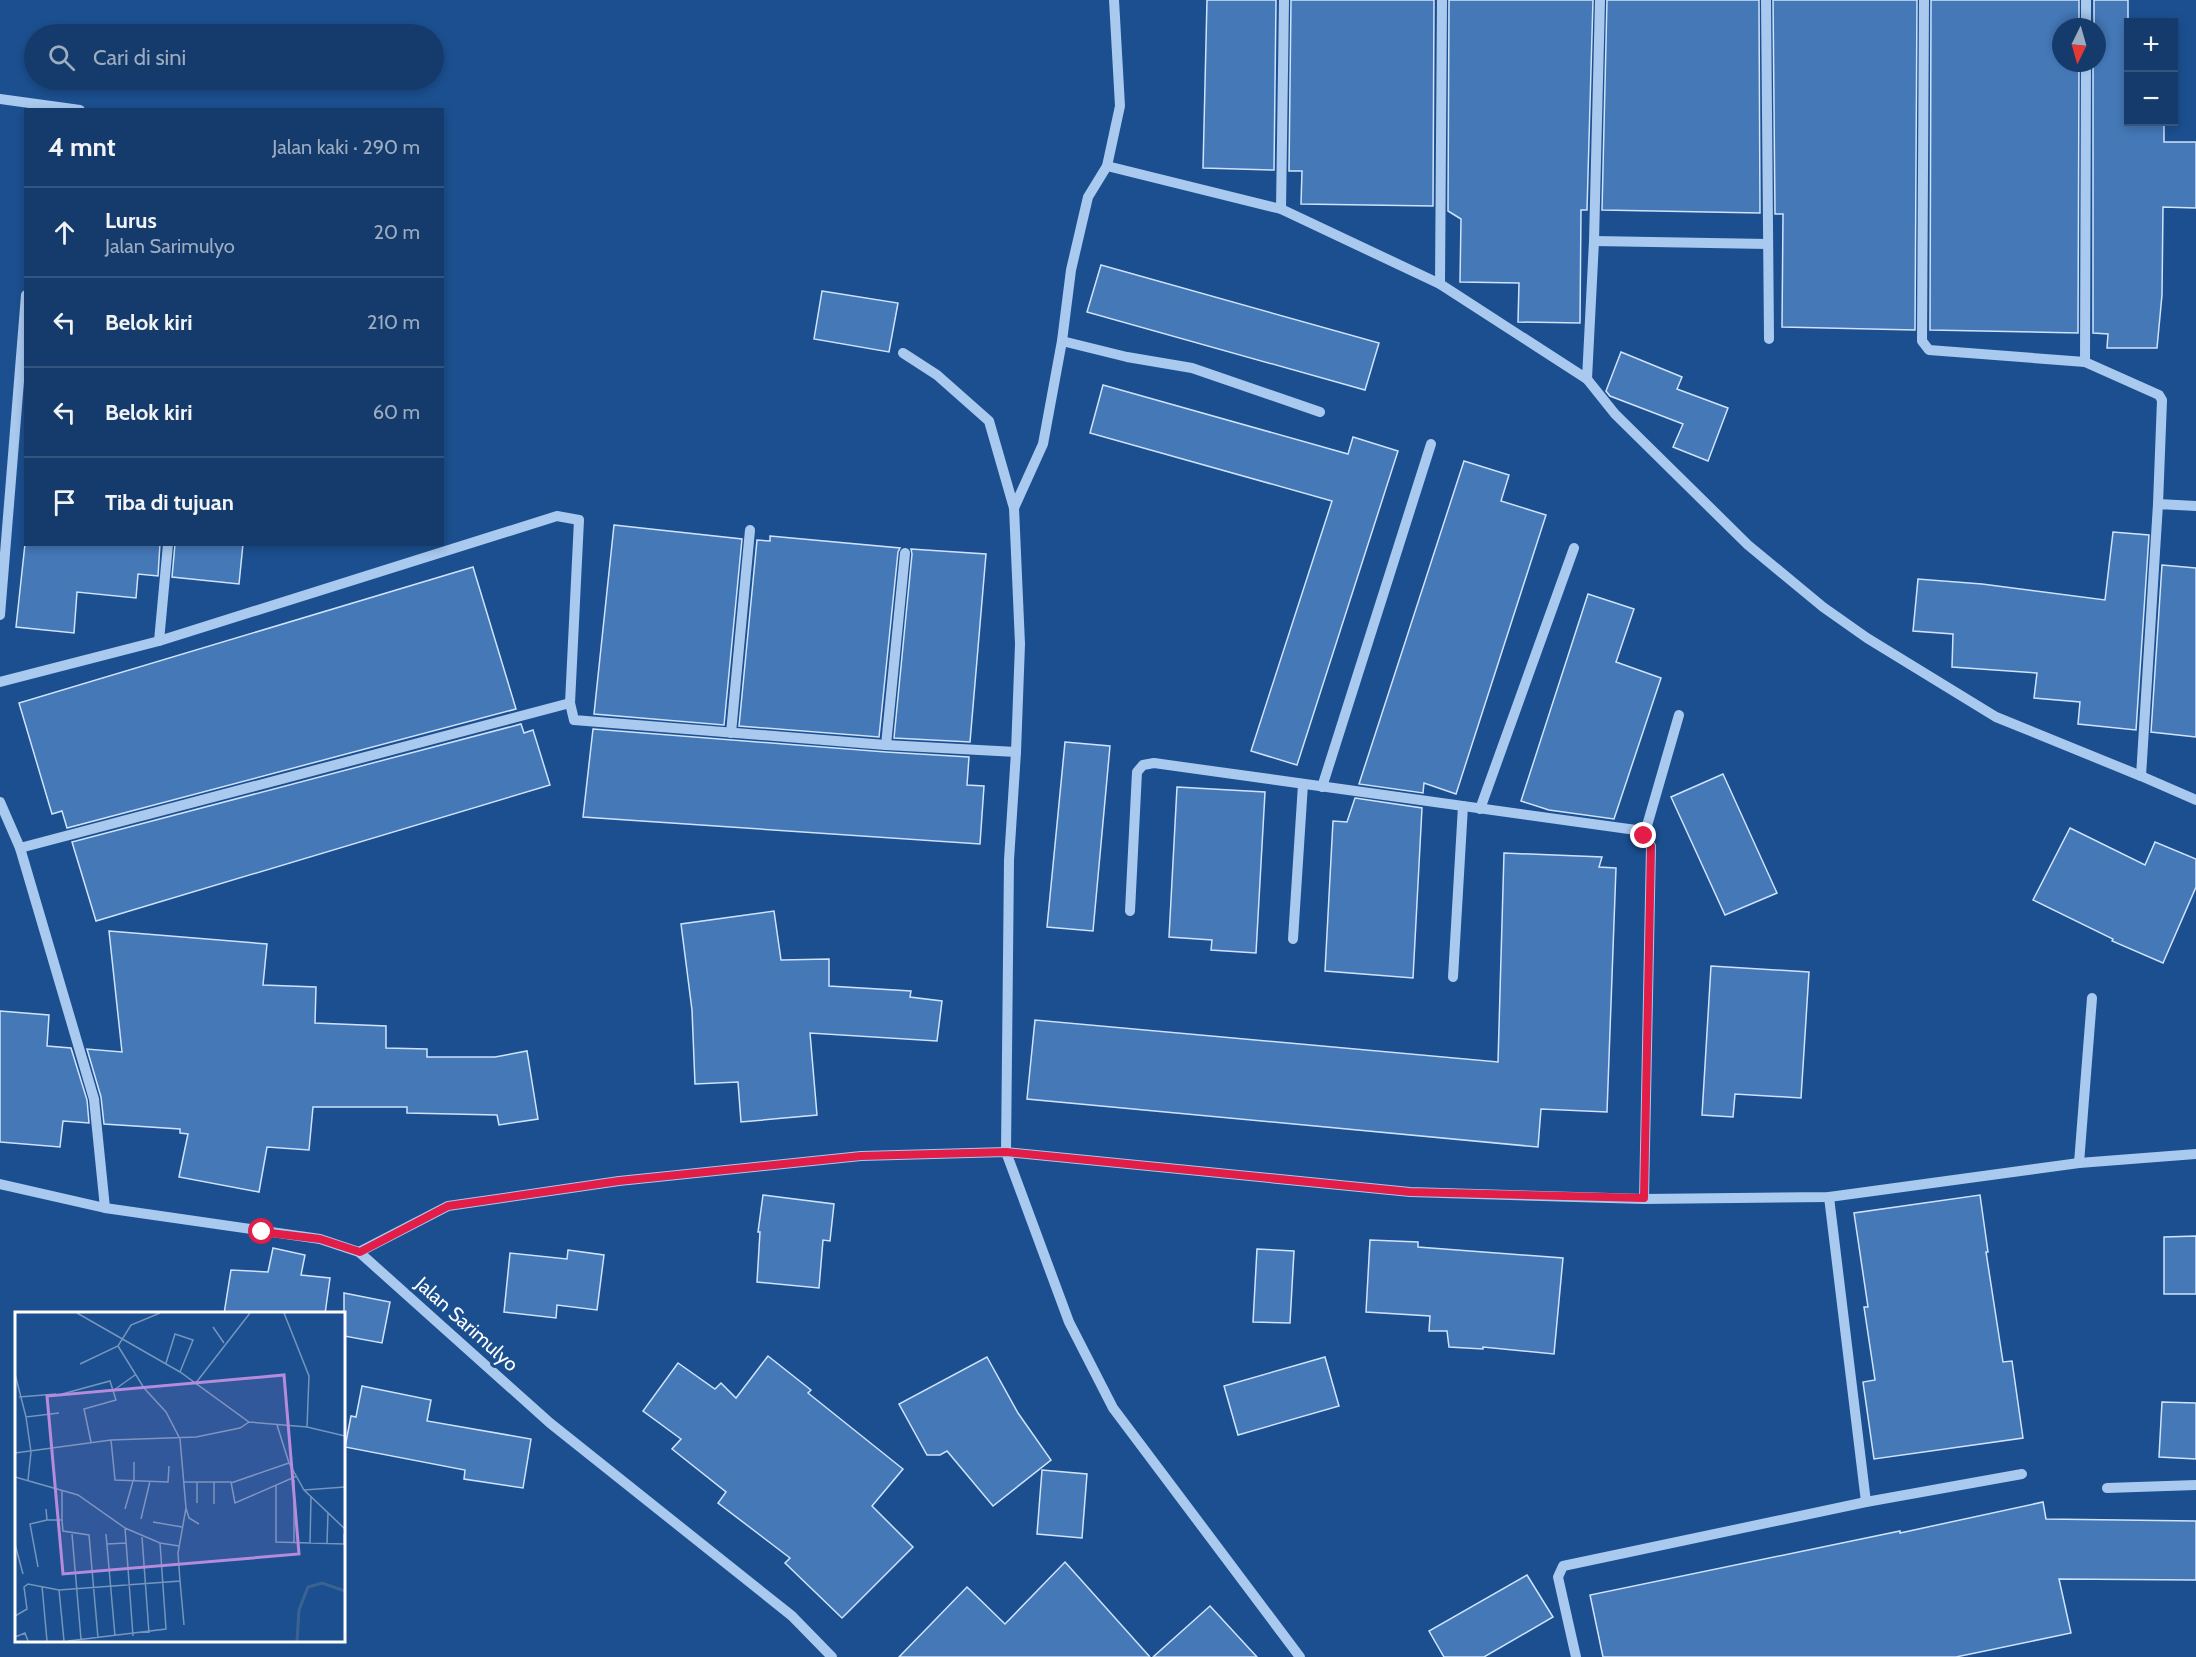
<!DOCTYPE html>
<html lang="id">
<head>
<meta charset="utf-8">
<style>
  body { margin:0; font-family:Cabin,sans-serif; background:#214673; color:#f1f3f6 }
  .controls { position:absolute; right:18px; top:18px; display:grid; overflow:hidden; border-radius:0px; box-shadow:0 3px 9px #0003 }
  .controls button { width:54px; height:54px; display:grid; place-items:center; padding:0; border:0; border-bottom:2px solid #33557e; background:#143b6b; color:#f1f3f6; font:30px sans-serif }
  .compass { position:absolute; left:2052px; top:18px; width:54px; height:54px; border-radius:50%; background:#143b6b; box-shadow:0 3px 9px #0003; rotate:185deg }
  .stop { position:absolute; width:18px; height:18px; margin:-14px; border:4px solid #e11d48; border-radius:50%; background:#fff }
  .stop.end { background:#e11d48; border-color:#fff; box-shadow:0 2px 6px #0008 }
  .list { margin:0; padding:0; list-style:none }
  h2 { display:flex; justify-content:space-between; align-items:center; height:78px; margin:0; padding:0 24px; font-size:26px }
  h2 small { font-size:20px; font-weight:400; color:#9dadc1 }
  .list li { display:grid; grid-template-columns:39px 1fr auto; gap:18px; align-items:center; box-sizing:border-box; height:90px; padding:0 24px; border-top:2px solid #33557e }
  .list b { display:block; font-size:22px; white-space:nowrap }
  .list p { margin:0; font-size:20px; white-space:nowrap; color:#9dadc1 }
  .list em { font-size:20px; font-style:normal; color:#9dadc1 }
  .icon { flex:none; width:33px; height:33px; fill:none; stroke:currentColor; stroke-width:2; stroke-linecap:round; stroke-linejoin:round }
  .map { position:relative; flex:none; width:2196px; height:1657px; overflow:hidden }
  .search { position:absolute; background:#143b6b; box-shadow:0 3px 9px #0003; left:24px; top:24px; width:420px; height:66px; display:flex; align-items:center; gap:15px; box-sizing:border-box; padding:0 21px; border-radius:33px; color:#9dadc1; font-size:22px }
  .panel { position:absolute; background:#143b6b; box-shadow:0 3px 9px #0003; left:24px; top:108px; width:420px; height:438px; border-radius:0px }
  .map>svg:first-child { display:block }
  .building { fill:#4478b7; stroke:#cfe3fa; stroke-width:1.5 }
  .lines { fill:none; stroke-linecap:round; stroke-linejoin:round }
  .minor { stroke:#a9c9ee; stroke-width:10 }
  .route { stroke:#e11d48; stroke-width:8 }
  .labels { text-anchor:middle; stroke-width:6; stroke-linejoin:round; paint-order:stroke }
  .street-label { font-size:20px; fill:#fff; stroke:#1b4f8f }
  .inset-river { fill:none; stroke:#3c6290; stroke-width:3 }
  .inset-road { fill:none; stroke:#7695bc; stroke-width:1.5 }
  .view { fill:#b68bdc; fill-opacity:0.15; stroke:#b68bdc; stroke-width:3 }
  .inset-edge { fill:none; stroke:#fff; stroke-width:3 }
</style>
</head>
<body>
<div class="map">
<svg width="2196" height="1657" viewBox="0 0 2196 1657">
  <rect width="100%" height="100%" fill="#1b4f8f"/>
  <g class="building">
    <polygon points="1207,0 1276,0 1274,170 1203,168"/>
    <polygon points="1291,0 1434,0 1433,206 1301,204 1302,171 1289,171"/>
    <polygon points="1449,0 1593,0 1587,210 1581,210 1580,323 1518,322 1519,283 1460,282 1461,219 1448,211"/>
    <polygon points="1607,0 1759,0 1760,213 1602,210"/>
    <polygon points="1773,0 1917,0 1915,330 1782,327 1783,214 1775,214"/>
    <polygon points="1931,0 2079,0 2079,27 2061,27 2061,63 2079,63 2078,333 1930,330"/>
    <polygon points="2094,0 2128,0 2128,122 2164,122 2164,142 2196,142 2196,208 2163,207 2162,295 2157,348 2107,348 2108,334 2093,333 2093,63 2097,63 2097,27 2094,27"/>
    <polygon points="1101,265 1379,343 1365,390 1087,312"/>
    <polygon points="822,291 898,303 889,352 814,339"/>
    <polygon points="1621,352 1682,377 1677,389 1728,408 1708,461 1673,447 1683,424 1610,396 1606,391"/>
    <polygon points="1103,385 1348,454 1353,437 1398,451 1297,765 1251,751 1332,501 1090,433"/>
    <polygon points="1464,461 1509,475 1501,501 1546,515 1456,794 1424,783 1423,793 1359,784"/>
    <polygon points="614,525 742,539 724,725 594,714"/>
    <polygon points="2113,532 2149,535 2136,730 2078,724 2080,702 2034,698 2037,673 1952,667 1953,634 1913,631 1918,579 1982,584 2105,600"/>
    <polygon points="770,536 900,548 898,552 879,737 739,726 757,540 770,541"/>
    <polygon points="25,544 160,544 158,576 138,574 136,598 77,592 74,633 16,627"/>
    <polygon points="175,544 243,544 239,584 172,577"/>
    <polygon points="911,549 986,554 970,742 894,738 912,554"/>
    <polygon points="2162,565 2196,568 2196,737 2151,732"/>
    <polygon points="473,567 516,709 67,828 62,811 52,814 19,703"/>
    <polygon points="1588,594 1634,609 1616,662 1661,678 1614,819 1549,810 1521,801"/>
    <polygon points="521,724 524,733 533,730 550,785 96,921 72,842"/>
    <polygon points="593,729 886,752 969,757 967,785 984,786 980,844 583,817"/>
    <polygon points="1065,742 1110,746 1093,931 1047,927"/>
    <polygon points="1723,774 1777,893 1725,915 1671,797"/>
    <polygon points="1177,787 1265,792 1256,953 1211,950 1212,940 1169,937"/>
    <polygon points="1355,798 1422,808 1413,978 1325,971 1333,821 1347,822"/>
    <polygon points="2070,828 2145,865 2155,842 2196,859 2196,887 2163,963 2112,941 2113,939 2033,900"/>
    <polygon points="1504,853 1602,857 1599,867 1616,868 1607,1112 1541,1109 1538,1147 1027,1099 1035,1020 1498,1062"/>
    <polygon points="774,911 781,960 829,959 829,986 911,991 910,997 942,1001 937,1041 810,1033 817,1115 741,1122 738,1082 695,1084 692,1010 681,924"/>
    <polygon points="109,931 267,944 263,985 316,987 315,1023 386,1026 386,1048 427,1049 427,1057 495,1057 527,1051 538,1119 499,1125 497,1115 407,1113 407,1107 313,1107 309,1150 267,1147 259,1192 179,1177 188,1134 180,1133 180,1129 104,1124 101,1097 87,1049 122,1052"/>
    <polygon points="1711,966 1809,972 1801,1098 1735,1094 1733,1117 1702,1115"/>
    <polygon points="0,1011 49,1015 47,1046 71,1048 87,1100 89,1123 63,1121 60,1147 0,1142"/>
    <polygon points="763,1195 834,1204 830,1241 823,1240 819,1288 757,1282 760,1232 758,1232"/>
    <polygon points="1980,1195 1988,1252 1986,1252 2003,1362 2012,1361 2023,1438 1874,1459 1863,1382 1875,1380 1864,1307 1868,1307 1854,1213"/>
    <polygon points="2196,1236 2196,1294 2164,1294 2164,1237"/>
    <polygon points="1370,1240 1418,1242 1418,1247 1563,1258 1554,1354 1483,1347 1483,1349 1449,1347 1447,1331 1429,1331 1430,1316 1366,1312"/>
    <polygon points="273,1248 305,1255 301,1275 330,1278 325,1314 224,1314 231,1270 268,1272"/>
    <polygon points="1257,1249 1294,1251 1290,1323 1253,1322"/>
    <polygon points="568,1250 604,1255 597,1310 557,1305 556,1318 504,1312 510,1253 567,1259"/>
    <polygon points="344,1293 390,1302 382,1343 344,1336"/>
    <polygon points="768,1356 811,1390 808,1393 903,1469 872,1506 913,1547 842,1618 785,1563 790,1558 718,1503 726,1492 672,1449 681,1439 643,1411 678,1363 715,1389 721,1383 736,1398"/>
    <polygon points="987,1357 1018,1413 1051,1460 993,1506 947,1451 940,1455 927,1455 899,1404"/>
    <polygon points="1325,1357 1339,1406 1238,1435 1224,1386"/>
    <polygon points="362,1386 431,1400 427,1421 531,1439 523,1488 464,1479 465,1470 345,1447 351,1416 356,1417"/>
    <polygon points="2162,1402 2196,1403 2196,1459 2159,1457"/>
    <polygon points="1042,1470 1087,1474 1082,1538 1037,1534"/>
    <polygon points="2043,1502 2046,1519 2196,1521 2196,1580 2059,1579 2071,1633 1956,1657 1603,1657 1590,1595 1900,1531 1900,1533"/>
    <polygon points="1065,1562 1150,1657 899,1657 967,1587 1005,1624"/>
    <polygon points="1527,1575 1553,1617 1484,1657 1444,1657 1429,1631"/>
    <polygon points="1210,1606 1257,1657 1153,1657"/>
  </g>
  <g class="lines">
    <g class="minor">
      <polyline points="1766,0 1769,339"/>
      <polyline points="1924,0 1922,341 1929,350 2085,362 2159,395 2162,400 2158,504"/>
      <polyline points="2086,27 2086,0"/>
      <polyline points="0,99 80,110"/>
      <polyline points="1107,166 1281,209 1440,284 1587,379 1594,241 1600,0"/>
      <polyline points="1281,209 1284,0"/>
      <polyline points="1594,241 1768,244"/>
      <polyline points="1440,284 1442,0"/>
      <polyline points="1062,341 1127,357 1192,368 1320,412"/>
      <polyline points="903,353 937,375 989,421 1014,508 1020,644 1016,752 1009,860 1006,1152 1069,1322 1113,1408 1300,1657"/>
      <polyline points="2085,362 2086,63"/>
      <polyline points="1587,379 1615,414 1748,545 1823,607 1867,638 1996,717 2141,776 2196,800"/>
      <polyline points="1014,508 1043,444 1062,341 1071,270 1088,197 1107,166 1120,106 1114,0"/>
      <polyline points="0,615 26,295"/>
      <polyline points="159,641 168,544"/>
      <polyline points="0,682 159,641 557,516 579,520 570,703 574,720 886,745 1016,752"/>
      <polyline points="731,733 750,530"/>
      <polyline points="886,745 905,553"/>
      <polyline points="2141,776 2158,504 2196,506"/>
      <polyline points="1322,787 1431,444"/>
      <polyline points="0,802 20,848 94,1099 105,1208"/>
      <polyline points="1480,809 1574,548"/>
      <polyline points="1644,836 1679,715"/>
      <polyline points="20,848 570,703"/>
      <polyline points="1130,911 1137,772 1143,765 1154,763 1636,830 1644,836 1651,846 1644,1199"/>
      <polyline points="1293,939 1303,784"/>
      <polyline points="1453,977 1463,806"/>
      <polyline points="2079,1163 2092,998"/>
      <polyline points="0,1184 105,1208 320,1239 359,1252 550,1423 792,1616 832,1657"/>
      <polyline points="359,1252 448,1206 619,1181 861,1156 1006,1152 1410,1192 1644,1199 1829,1197 2079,1163 2196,1154"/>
      <polyline points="2107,1488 2196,1485"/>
      <polyline points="1866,1502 2022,1474"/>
      <polyline points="1576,1657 1558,1577 1563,1566 1866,1502 1829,1197"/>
    </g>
  </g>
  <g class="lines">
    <polyline class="route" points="262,1232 320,1239 360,1252 448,1206 619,1181 861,1156 1006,1152 1410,1192 1644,1198 1651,846 1644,836"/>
  </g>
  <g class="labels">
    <g class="street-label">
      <text transform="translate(467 1324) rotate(42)" y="7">Jalan Sarimulyo</text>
    </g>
  </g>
  <g transform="translate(15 1312)">
    <rect width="330" height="330" fill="#1b4f8f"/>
    <path class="inset-river" d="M282,329L284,298L293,275L307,271L330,279"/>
    <path class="inset-road" d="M62,1L165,60L234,110L292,115L330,124M269,1L294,64L292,115M198,15L209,31M103,34L129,76L151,100L165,127L171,196L174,206L184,212M151,51L160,22L178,28L165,60M65,52L103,34L116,13L145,1M0,62L11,105L44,101M180,72L235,1M99,78L120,63M47,82L95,69L101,88L69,97L76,130M4,85L41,82M11,105L16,140L13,168M262,113L274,151L289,178L330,217M96,128L100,168L153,170L154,154M0,141L96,128L181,125L225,116L234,110M119,150V169M0,165L63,183L110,216M279,168V231M168,170H216L220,191L282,164M216,171L274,151M261,174V230L329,232V222M289,178L330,175M182,191V170M199,192V170M31,197L32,208H47V178M110,197L118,169M126,207L135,169M47,208L48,219L74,223L83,326M138,210L167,215M57,222L66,327M91,222L100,324M127,225L134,321M0,232L8,262M92,232L111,231M295,232L296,184M312,232L313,201M23,255L15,212L32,208M165,269L169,313M27,274L32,329M44,278L49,329M0,304L12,297L9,275L13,272L44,278L165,269L163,241L171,196M118,324L110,216L145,231L164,234M0,325L10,321L13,329M53,329L151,317L145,231"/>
    <path class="view" d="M269,63L284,242L48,262L32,84Z"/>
    <rect width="330" height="330" class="inset-edge"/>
  </g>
</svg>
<div class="controls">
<button>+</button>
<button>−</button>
</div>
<svg class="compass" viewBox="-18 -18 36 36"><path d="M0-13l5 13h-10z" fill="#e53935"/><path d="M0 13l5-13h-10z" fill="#9dadc1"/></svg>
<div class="stop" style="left:262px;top:1232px"></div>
<div class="stop end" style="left:1644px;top:836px"></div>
<div class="search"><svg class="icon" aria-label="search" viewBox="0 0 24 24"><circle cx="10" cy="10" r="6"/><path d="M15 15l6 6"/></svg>Cari di sini</div>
<section class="panel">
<h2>4 mnt<small>Jalan kaki · 290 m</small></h2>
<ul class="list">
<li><svg class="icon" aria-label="ahead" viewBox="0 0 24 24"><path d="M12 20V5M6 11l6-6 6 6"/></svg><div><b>Lurus</b><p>Jalan Sarimulyo</p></div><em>20 m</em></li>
<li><svg class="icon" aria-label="left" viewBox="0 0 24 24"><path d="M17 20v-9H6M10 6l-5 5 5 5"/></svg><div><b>Belok kiri</b></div><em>210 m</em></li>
<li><svg class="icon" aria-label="left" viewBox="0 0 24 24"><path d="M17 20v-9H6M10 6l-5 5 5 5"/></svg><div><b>Belok kiri</b></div><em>60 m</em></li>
<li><svg class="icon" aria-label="arrive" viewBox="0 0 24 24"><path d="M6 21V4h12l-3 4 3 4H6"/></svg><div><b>Tiba di tujuan</b></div></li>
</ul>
</section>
</div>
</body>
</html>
